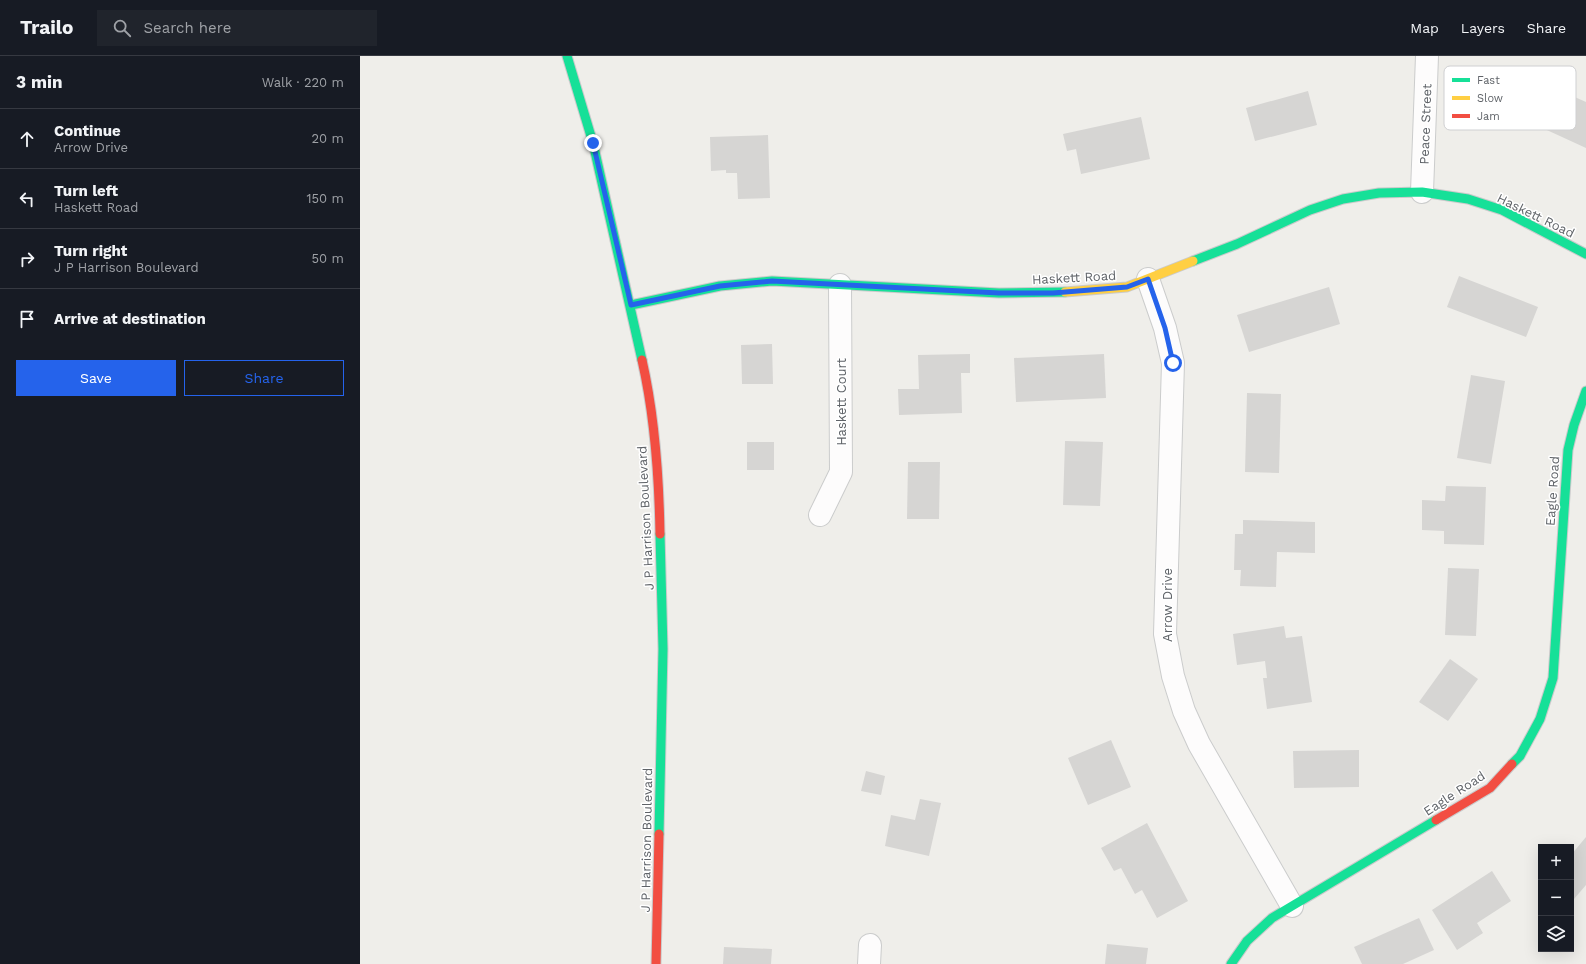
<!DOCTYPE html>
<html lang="en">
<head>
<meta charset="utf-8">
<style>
  body { margin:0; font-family:"Work Sans",sans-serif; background:#20242c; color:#f1f3f6 }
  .controls { position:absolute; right:12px; bottom:12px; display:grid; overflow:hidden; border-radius:0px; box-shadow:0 4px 16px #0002 }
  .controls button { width:36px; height:36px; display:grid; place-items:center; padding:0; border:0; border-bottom:1px solid #363941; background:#171b24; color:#f1f3f6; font:20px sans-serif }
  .stop { position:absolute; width:12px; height:12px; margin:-9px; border:3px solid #2563eb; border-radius:50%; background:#fff }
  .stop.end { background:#2563eb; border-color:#fff; box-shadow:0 1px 4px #0008 }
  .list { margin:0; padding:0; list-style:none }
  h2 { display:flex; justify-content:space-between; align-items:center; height:52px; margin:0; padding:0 16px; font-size:17px }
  h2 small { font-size:13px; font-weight:400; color:#9ea1a6 }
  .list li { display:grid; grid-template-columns:26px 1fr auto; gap:12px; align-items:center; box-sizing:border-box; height:60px; padding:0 16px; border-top:1px solid #363941 }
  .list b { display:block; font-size:15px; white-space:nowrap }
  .list p { margin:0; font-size:13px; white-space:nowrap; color:#9ea1a6 }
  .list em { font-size:13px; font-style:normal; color:#9ea1a6 }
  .actions { display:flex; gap:8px; padding:12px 16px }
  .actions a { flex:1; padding:9px 0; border:1px solid #2563eb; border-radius:0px; text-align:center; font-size:14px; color:#2563eb }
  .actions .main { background:#2563eb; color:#fff }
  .icon { flex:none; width:22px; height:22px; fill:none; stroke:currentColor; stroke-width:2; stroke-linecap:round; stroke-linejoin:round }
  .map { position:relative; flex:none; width:1226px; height:908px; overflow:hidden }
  header { display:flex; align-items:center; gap:24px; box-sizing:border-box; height:56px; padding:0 20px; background:#171b24; border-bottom:1px solid #363941 }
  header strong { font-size:19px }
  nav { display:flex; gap:22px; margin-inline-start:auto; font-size:14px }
  .search { width:280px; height:36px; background:#20242c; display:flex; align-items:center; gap:10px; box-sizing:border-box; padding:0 14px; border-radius:0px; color:#9ea1a6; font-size:15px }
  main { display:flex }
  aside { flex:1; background:#171b24 }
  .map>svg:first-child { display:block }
  .building { fill:#d6d5d3 }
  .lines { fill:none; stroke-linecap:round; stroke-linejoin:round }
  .street-casing { stroke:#cbcccc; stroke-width:24 }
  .fast-casing { stroke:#cacacb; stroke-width:11 }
  .slow-casing { stroke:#cacacb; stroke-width:11 }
  .jam-casing { stroke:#cacacb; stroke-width:11 }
  .street { stroke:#fdfcfc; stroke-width:22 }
  .fast { stroke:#16e098; stroke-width:9 }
  .slow { stroke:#ffcf43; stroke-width:9 }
  .jam { stroke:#f24e42; stroke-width:9 }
  .route { stroke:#2563eb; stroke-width:5 }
  .labels { text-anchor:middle; stroke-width:3; stroke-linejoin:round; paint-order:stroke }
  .street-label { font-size:13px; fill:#5f6368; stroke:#fff }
  .key { fill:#fff; stroke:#cfd0d2; stroke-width:1 }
  .key-label { font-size:11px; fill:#5f6368 }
</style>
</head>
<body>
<header>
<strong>Trailo</strong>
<div class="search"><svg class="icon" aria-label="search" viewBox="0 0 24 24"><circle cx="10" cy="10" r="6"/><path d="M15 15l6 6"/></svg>Search here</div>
<nav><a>Map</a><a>Layers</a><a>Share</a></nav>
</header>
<main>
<aside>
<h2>3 min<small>Walk · 220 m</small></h2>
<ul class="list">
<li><svg class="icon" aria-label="ahead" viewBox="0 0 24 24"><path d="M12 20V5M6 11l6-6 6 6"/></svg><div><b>Continue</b><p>Arrow Drive</p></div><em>20 m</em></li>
<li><svg class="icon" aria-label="left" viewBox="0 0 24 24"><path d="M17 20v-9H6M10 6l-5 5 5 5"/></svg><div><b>Turn left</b><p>Haskett Road</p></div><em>150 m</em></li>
<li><svg class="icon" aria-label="right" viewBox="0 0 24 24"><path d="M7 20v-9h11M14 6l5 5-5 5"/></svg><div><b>Turn right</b><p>J P Harrison Boulevard</p></div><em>50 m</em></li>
<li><svg class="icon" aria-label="arrive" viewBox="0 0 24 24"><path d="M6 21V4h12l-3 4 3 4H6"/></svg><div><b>Arrive at destination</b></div></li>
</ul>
<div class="actions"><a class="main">Save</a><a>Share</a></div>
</aside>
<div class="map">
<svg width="1226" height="908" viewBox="0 0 1226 908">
  <rect width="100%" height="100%" fill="#efeeea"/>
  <g class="building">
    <polygon points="1183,27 1226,46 1226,92 1165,64"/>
    <polygon points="948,35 957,69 895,85 886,52"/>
    <polygon points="781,61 790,103 721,118 716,93 707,95 703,78"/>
    <polygon points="408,79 410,142 378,143 377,117 366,117 366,114 351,115 350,81"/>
    <polygon points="1099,220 1178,251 1166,281 1087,251"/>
    <polygon points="969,231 980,268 889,296 877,259"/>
    <polygon points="412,288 413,328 382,328 381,289"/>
    <polygon points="610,298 610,317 601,317 602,357 539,359 538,333 559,333 558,299"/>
    <polygon points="744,298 746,342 656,346 654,302"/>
    <polygon points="1111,319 1145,325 1131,408 1097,402"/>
    <polygon points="887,337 921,338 919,417 885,416"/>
    <polygon points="705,385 743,386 740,450 703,449"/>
    <rect x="387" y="386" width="27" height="28"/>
    <polygon points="548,406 580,406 579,463 547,463"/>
    <polygon points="1086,430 1126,431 1124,489 1084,488 1084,475 1062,474 1062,444 1085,445"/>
    <polygon points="883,464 955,466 955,497 917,496 916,531 880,530 881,514 874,514 875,478 883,478"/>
    <polygon points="1088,512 1119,513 1116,580 1085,579"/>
    <polygon points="924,570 926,582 942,580 952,646 907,653 903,622 907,622 905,605 877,609 873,578"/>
    <polygon points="1090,603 1118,623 1088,665 1059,646"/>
    <polygon points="751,684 771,731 728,749 708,702"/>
    <polygon points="999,694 999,731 934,732 933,695"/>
    <polygon points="506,715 525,720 521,739 501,735"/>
    <polygon points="560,743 581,747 569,800 525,790 531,759 555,764"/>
    <polygon points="787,767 828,845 797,862 782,834 775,838 761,812 754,815 741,792"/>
    <polygon points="1226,781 1226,829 1214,843 1211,840 1211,799"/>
    <polygon points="1132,815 1151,845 1117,867 1123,877 1097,894 1072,854"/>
    <polygon points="1059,862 1074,894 1043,908 1002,908 994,891"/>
    <polygon points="747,888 788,892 786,908 745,908"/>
    <polygon points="364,891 412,893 411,908 363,908"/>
  </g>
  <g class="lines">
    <g class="street-casing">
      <g id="street">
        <polyline points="1062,136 1067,0"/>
        <polyline points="788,223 805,272 813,307 805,578 813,620 824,655 839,688 932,850"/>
        <polyline points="460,459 481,416 480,229"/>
        <polyline points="509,908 510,889"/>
      </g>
    </g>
    <g class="fast-casing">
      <g id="fast">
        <polyline points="207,0 233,87 282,304"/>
        <polyline points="833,205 877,188 950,154 983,143 1019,137 1062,136 1108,143 1142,154 1226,198"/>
        <polyline points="271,249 360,230 412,225 639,237 705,236"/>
        <polyline points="1152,708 1160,700 1180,663 1193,622 1208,394 1214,369 1226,335"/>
        <polyline points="299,778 303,593 300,478"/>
        <polyline points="871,908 887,885 912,862 1076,764"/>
      </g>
    </g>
    <g class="slow-casing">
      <polyline id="slow" points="705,236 767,231 833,205"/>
    </g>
    <g class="jam-casing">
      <g id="jam">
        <path d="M282,304C295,361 299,420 300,478"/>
        <polyline points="1076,764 1130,732 1152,708"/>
        <polyline points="296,908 299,778"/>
      </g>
    </g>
    <use href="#street" class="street"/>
    <use href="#fast" class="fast"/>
    <use href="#slow" class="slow"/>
    <use href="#jam" class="jam"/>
  </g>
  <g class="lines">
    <polyline class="route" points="233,87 271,249 360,230 412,225 639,237 693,237 767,231 788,223 805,272 813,307"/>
  </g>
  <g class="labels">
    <g class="street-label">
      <text transform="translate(1065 68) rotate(-88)" y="5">Peace Street</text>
      <text transform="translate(1176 159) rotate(26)" y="5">Haskett Road</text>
      <text transform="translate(714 221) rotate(-3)" y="5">Haskett Road</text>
      <text transform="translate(481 346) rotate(-90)" y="5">Haskett Court</text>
      <text transform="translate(1192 435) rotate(-86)" y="5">Eagle Road</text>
      <text transform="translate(285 462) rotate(-93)" y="5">J P Harrison Boulevard</text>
      <text transform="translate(807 549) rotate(-90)" y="5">Arrow Drive</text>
      <text transform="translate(1094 737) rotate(-33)" y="5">Eagle Road</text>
      <text transform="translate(286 784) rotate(-89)" y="5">J P Harrison Boulevard</text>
    </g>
  </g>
  <rect x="1084" y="10" width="132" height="64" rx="6" class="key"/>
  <rect x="1092" y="22" width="18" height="4" fill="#16e098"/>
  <rect x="1092" y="40" width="18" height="4" fill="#ffcf43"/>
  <rect x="1092" y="58" width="18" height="4" fill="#f24e42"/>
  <g class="key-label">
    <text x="1117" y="28">Fast</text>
    <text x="1117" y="46">Slow</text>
    <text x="1117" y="64">Jam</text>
  </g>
</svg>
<div class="controls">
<button>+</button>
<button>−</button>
<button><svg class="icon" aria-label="layers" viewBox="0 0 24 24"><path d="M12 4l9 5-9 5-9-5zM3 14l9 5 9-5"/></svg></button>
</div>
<div class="stop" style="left:813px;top:307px"></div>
<div class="stop end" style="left:233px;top:87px"></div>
</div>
</main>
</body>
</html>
